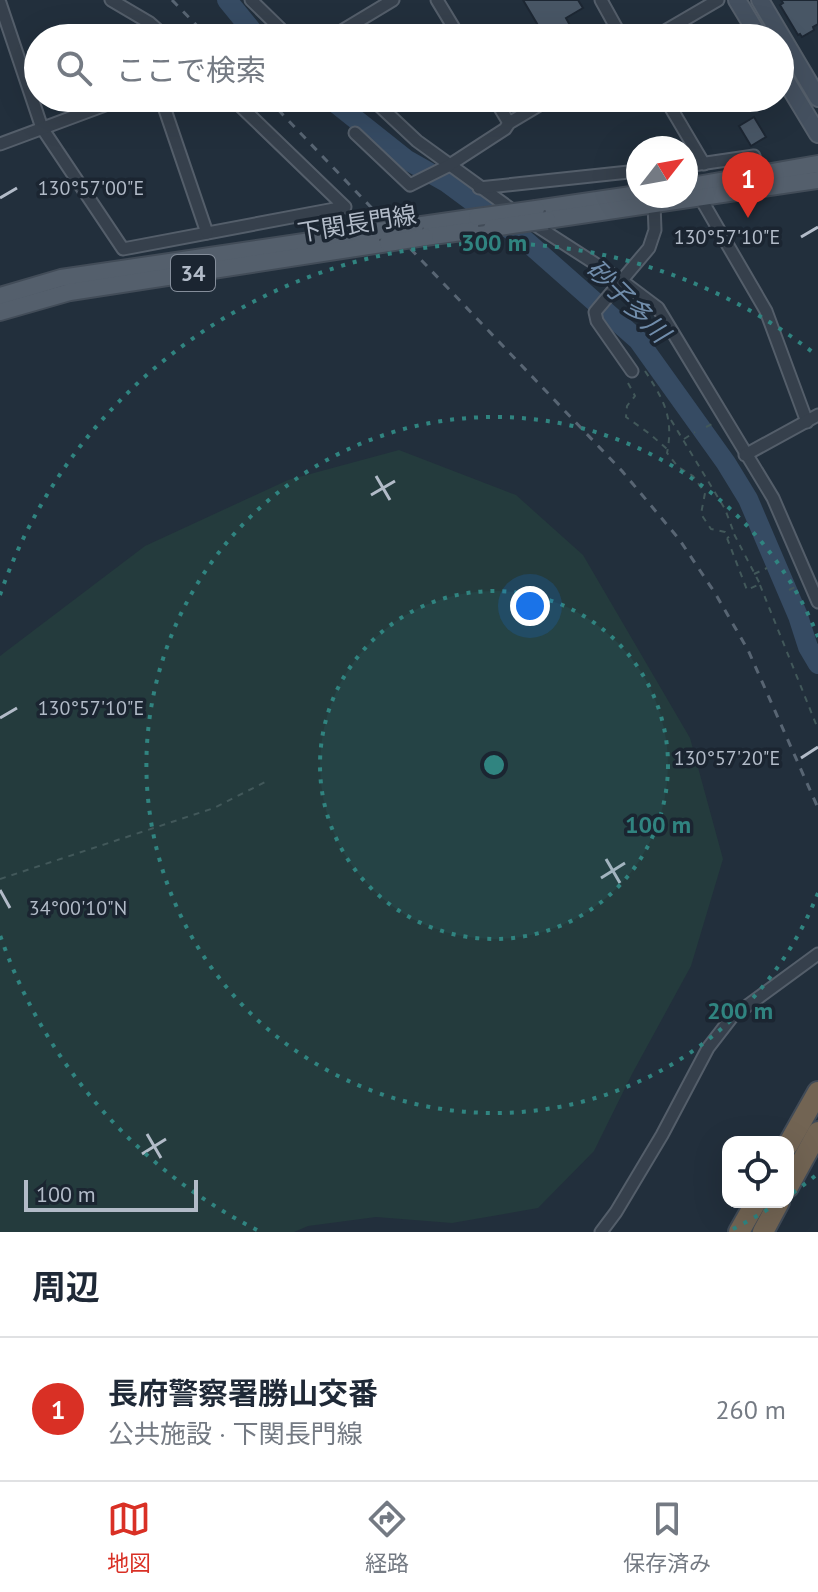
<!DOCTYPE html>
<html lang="ja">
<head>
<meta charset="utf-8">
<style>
  body { margin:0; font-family:"PT Sans","Noto Sans JP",sans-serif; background:#f6f6f7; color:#1f2937 }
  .controls { position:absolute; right:24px; bottom:24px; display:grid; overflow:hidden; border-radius:16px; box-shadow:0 8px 32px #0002 }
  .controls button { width:72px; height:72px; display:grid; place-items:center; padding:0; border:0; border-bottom:2px solid #e0e1e3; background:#fff; color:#1f2937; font:40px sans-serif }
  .compass { position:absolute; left:626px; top:136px; width:72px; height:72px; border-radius:50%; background:#fff; box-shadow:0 8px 32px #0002; rotate:59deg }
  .scale { position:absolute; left:24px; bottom:20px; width:174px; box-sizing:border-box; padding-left:8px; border:4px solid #b2bbc8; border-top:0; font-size:22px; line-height:28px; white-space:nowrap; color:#b2bbc8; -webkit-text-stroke:6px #1b2531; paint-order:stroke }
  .you { position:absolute; left:530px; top:606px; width:28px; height:28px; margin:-20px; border:6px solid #fff; border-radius:50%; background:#1a73e8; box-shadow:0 0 0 12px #1a73e833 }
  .badge { display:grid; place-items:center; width:52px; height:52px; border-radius:50%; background:#d93025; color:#fff; font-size:26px; font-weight:700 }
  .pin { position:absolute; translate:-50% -66px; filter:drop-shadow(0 2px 4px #0008) }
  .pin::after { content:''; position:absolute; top:42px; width:28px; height:24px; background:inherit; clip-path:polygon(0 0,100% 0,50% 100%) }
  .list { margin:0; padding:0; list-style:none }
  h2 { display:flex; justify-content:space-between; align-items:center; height:104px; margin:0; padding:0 32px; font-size:34px }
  h2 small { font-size:26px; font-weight:400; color:#747a83 }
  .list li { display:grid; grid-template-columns:52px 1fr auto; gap:24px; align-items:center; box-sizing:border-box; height:144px; padding:0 32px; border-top:2px solid #e0e1e3 }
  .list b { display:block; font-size:30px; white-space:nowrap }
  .list p { margin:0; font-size:26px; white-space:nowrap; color:#747a83 }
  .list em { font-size:26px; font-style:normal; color:#747a83 }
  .icon { flex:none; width:44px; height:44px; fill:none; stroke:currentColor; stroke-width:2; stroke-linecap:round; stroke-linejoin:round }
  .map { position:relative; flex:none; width:818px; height:1232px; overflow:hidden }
  .search { position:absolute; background:#fff; box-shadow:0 8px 32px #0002; left:24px; right:24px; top:24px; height:88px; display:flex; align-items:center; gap:20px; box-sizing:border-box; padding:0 28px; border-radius:44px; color:#747a83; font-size:30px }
  .sheet { height:248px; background:#fff }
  nav { display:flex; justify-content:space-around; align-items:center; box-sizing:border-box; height:112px; border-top:2px solid #e0e1e3; background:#fff; font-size:22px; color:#747a83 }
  nav a { display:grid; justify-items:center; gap:4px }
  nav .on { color:#d93025 }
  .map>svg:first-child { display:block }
  .green { fill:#243b3d }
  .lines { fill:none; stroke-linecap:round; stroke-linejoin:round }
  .river { stroke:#364b63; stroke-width:20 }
  .building { fill:#485665; stroke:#1d2733; stroke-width:2 }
  .minor-casing { stroke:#545e6a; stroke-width:15 }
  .secondary-casing { stroke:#545e6a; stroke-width:20 }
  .primary-casing { stroke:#424c58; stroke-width:20 }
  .motorway-casing { stroke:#414b57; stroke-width:24 }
  .path { stroke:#42585a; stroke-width:2; stroke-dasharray:6 6; stroke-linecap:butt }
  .minor { stroke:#36404c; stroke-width:11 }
  .secondary { stroke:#44505f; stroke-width:16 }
  .primary { stroke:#545f6c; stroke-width:16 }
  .motorway { stroke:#726453; stroke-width:20 }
  .rail { stroke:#586573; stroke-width:3; stroke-dasharray:8 8; stroke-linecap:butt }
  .primary-bridge-casing { stroke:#424c58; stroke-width:20; stroke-linecap:butt }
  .primary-bridge { stroke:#545f6c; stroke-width:16 }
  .ticks { fill:none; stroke:#b2bbc8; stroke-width:3 }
  .ring { fill:none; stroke:#308480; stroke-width:4; stroke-dasharray:4 8 }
  .labels { text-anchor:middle; stroke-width:7; stroke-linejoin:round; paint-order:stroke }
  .shield { fill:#1b2531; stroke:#858e9b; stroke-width:2 }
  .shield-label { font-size:22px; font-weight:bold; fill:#b2bbc8 }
  .street-label { font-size:24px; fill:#b2bbc8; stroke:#1b2531 }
  .water-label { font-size:26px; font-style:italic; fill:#718dab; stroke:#1b2531 }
  .ticks-label { font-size:20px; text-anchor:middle; fill:#b2bbc8; stroke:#1b2531; stroke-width:7; stroke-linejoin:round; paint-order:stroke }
  .centre { fill:#308480; stroke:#1b2531; stroke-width:4 }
  .ring-label { font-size:24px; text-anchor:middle; font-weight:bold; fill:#308480; stroke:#1b2531; stroke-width:7; stroke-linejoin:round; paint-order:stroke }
</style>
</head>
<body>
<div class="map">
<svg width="818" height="1232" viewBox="0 0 818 1232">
  <rect width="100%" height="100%" fill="#222f3c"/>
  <polygon class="green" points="399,450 516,495 583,555 690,738 723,859 691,966 632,1074 594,1151 538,1208 452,1223 376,1217 308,1226 294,1232 0,1232 0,656 145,546 288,480"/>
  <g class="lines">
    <g class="river">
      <polyline points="227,0 258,38"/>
      <polyline points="329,98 407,160 446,182 526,241 638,340 726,463 748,499 798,616 808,647 818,664"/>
    </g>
  </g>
  <g class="building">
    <polygon points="523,0 578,0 583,8 566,18 577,38 551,38 546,29 542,32"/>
    <polygon points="781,0 818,0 818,24 813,27 814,30 802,37 800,34 798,35 780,5 783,3"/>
    <polygon points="754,117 766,137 751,146 739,126"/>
  </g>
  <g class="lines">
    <g class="minor-casing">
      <g id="minor">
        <polyline points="111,0 150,23 167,38"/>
        <polyline points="251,0 290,38"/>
        <polyline points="437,0 460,38"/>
        <polyline points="601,0 622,38"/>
        <polyline points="0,3 42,128 123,249 345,207 232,98"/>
        <polyline points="330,38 393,0"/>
        <polyline points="653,38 718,0"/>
        <polyline points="161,98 207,233"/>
        <polyline points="371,98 417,141 515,212"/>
        <polyline points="494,98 509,123"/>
        <polyline points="665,98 704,164"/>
        <polyline points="355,133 410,185 448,166 505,129 509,123 551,98"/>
        <polyline points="0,144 124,98"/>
        <polyline points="686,166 754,156 758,173"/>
        <polyline points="479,188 638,171"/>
        <polyline points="701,199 766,311 807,422"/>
        <polyline points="529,221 622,281 658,308 773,498 818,602"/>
        <polyline points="632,371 597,321 595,312 649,248 655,230 654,204"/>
        <polyline points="745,455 818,415"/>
        <polyline points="601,1232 616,1212 662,1135 708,1048 732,1017 818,954"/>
      </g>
    </g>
    <g class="secondary-casing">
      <g id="secondary">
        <polyline points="737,0 760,38"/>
        <polyline points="760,0 818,98"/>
        <polyline points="780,71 818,134"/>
      </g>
    </g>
    <g class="primary-casing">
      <g id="primary">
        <polyline points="686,187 818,164"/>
        <polyline points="536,209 638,194"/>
        <polyline points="547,220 818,180"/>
        <polyline points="415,226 477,217"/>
        <polyline points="425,237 492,228"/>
        <polyline points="0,296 61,278 378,231"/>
        <polyline points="0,312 70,292 388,243"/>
      </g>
    </g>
    <g class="motorway-casing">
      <g id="motorway">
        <polyline points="788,1145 818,1092"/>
        <polyline points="788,1187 818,1132"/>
        <polyline points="739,1232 756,1202"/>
        <polyline points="763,1232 779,1202"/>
      </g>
    </g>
    <g class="path">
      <path d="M645,371C664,400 674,418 667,453L678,467L693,476L705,493L701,514L711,529L725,532L727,538L747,590L760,584L734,534L727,538"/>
      <polyline points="628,383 635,396 627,406 626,417 650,434 668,450"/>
      <polyline points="671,420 725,509 734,533"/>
      <polyline points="706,427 714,423"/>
      <polyline points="684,439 695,432"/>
      <polyline points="754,574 767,568"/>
      <polyline points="760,585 818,729"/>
      <polyline points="789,590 799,585"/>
      <polyline points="0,879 214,808 267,781"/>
    </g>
    <use href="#minor" class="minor"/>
    <use href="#secondary" class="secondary"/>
    <use href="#primary" class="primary"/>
    <use href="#motorway" class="motorway"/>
    <g class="rail">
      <polyline points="172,0 209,38"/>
      <polyline points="267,98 622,471 679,539 715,593 748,650 818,808"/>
    </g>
    <g class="primary-bridge-casing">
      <g id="primary-bridge">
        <polyline points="477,217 536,209"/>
        <polyline points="492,228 547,220"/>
        <polyline points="378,231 415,226"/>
        <polyline points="388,243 425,237"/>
      </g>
    </g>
    <use href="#primary-bridge" class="primary-bridge"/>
  </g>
  <path class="ticks" d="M0,198L17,188M801,237L818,227M376,476L390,500M371,495L395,481M0,718L17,708M801,758L818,747M606,859L620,883M601,878L625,863M0,890L10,908M147,1134L161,1158M142,1154L166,1139"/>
  <circle cx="494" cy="765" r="174" fill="#308480" fill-opacity=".12"/>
  <g class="ring">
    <circle cx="494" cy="765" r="174"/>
    <path d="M818 893A348 348 0 1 1 818 637"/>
    <path d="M815 1176A522 522 0 0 1 790 1195M778 1203A522 522 0 0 1 731 1230M257 1230A522 522 0 0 1 0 935M0 595A522 522 0 0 1 815 354"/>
  </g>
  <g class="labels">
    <rect class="shield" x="171" y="255" width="44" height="36" rx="6"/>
    <g class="shield-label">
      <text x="193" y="281">34</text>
    </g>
    <g class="street-label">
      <text transform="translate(357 224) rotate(-9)" y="8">下関長門線</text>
    </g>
    <g class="water-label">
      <text transform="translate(628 301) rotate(45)" y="9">砂子多川</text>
    </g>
  </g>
  <g class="ticks-label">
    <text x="91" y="195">130°57'00"E</text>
    <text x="727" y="244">130°57'10"E</text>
    <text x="91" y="715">130°57'10"E</text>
    <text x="727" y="765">130°57'20"E</text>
    <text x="78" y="915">34°00'10"N</text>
  </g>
  <circle cx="494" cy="765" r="12" class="centre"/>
  <g class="ring-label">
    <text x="494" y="251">300 m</text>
    <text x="658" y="833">100 m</text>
    <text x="740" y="1019">200 m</text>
  </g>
</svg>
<div class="controls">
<button><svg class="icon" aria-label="locate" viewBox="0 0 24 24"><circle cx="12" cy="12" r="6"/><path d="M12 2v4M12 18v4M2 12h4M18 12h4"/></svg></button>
</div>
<svg class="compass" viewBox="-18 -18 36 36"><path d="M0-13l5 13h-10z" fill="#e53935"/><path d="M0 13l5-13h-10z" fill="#747a83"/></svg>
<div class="scale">100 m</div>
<div class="you"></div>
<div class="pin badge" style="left:748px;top:218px">1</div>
<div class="search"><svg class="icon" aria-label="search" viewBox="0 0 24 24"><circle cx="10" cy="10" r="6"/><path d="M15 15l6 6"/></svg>ここで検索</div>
</div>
<section class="sheet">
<h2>周辺<small></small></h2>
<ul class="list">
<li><span class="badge">1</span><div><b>長府警察署勝山交番</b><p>公共施設 · 下関長門線</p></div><em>260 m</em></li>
</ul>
</section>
<nav>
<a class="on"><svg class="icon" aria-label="map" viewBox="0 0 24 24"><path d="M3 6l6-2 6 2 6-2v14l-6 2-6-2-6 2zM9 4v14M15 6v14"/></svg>地図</a>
<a><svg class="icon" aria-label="directions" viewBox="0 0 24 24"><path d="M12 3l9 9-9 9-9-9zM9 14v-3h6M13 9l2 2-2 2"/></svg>経路</a>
<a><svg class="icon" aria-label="saved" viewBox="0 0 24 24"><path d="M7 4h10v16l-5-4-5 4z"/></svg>保存済み</a>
</nav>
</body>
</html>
